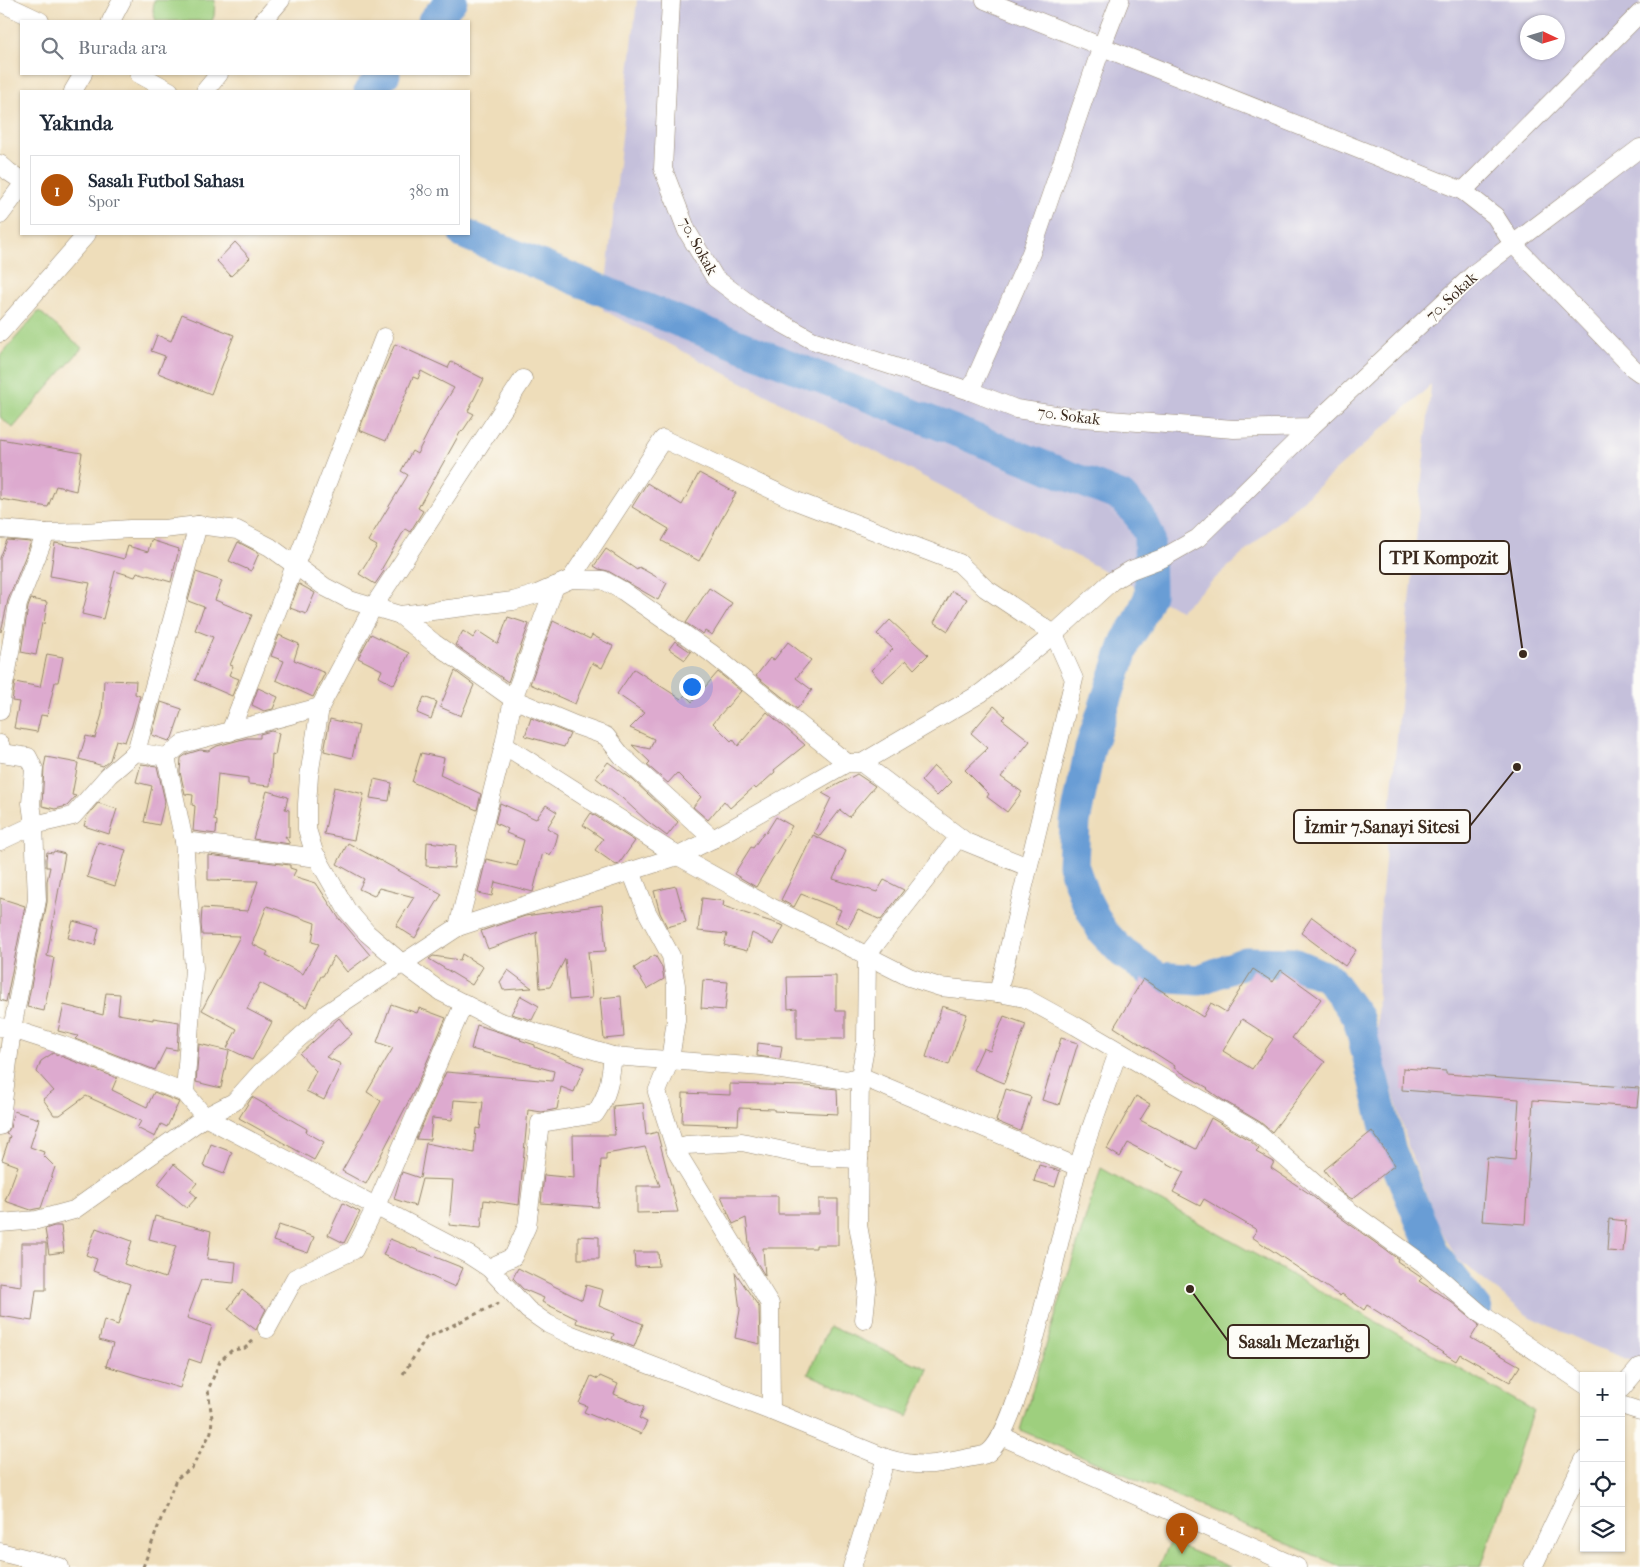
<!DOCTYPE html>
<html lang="tr">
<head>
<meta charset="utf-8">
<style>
  body { margin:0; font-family:"IM FELL French Canon",serif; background:#f2f2f3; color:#1f2937 }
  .controls { position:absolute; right:15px; bottom:15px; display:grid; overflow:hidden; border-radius:0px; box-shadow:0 1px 4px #0004 }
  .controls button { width:45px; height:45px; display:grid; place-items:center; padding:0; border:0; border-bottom:1px solid #e0e1e3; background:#fff; color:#1f2937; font:25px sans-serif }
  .compass { position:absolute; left:1520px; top:15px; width:45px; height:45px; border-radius:50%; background:#fff; box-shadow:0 1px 4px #0004; rotate:94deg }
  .you { position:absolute; left:691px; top:686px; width:18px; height:18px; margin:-12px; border:4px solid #fff; border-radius:50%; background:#1a73e8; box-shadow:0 0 0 8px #1a73e833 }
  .badge { display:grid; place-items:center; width:32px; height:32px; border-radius:50%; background:#b45309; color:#fff; font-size:16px; font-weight:700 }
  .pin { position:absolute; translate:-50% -41px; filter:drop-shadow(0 1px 2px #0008) }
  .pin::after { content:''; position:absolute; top:26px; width:18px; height:15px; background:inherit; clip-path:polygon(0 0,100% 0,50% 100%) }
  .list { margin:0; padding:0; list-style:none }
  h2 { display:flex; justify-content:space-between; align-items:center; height:65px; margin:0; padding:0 20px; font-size:21px }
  h2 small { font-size:16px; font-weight:400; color:#747a83 }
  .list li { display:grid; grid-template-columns:32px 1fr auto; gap:15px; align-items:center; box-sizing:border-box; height:70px; margin:0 10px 10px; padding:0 10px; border:1px solid #e0e1e3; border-radius:0px }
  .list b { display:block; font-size:19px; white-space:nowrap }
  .list p { margin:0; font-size:16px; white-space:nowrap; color:#747a83 }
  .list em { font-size:16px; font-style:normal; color:#747a83 }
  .icon { flex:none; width:28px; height:28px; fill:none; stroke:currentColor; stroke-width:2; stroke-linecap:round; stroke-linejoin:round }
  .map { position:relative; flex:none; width:1640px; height:1567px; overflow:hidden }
  .search { position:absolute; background:#fff; box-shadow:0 1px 4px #0004; left:20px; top:20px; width:450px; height:55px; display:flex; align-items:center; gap:12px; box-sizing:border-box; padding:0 18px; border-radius:0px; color:#747a83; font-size:19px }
  .panel { position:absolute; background:#fff; box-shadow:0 1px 4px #0004; left:20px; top:90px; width:450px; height:145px; border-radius:0px }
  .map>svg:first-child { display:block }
  .industrial { fill:#c5c0db; fill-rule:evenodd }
  .green { fill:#9ecf7e; stroke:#6c7c4e }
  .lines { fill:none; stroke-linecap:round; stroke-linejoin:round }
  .river { stroke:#699dd5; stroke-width:31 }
  .building { fill:#ddaacf; fill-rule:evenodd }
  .minor-casing { stroke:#94846c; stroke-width:19 }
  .path { stroke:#94846c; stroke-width:3; stroke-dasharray:4 4; stroke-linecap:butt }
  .minor { stroke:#fff; stroke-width:18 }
  .labels { text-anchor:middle; stroke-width:4; stroke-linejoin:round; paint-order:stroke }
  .street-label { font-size:16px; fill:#3b2a1e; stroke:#fdfcf7 }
  .leader { fill:none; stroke:#3b2a1e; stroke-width:2 }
  .callout-dot { fill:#3b2a1e; stroke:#fdfcf7; stroke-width:2 }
  .callout { fill:#fdfcf7; stroke:#3b2a1e; stroke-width:2 }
  .callout-label { font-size:18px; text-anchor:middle; font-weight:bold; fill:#3b2a1e }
</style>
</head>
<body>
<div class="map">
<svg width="1640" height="1567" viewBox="0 0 1640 1567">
  <rect width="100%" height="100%" fill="#fdfcf7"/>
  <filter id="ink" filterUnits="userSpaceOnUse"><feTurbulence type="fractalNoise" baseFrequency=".02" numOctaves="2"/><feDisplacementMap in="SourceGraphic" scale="10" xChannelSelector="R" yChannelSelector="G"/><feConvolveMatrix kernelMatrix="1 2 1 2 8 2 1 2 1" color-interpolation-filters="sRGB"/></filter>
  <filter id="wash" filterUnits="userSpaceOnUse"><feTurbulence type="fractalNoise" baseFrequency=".0096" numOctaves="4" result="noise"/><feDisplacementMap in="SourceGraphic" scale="20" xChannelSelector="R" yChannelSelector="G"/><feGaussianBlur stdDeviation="1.12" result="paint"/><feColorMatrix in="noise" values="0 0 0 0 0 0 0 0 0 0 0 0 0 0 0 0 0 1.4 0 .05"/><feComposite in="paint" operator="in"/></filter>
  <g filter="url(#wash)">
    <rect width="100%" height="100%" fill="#eeddba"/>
    <path class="industrial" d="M637,0H1640V1364L1593,1346L1527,1315L1456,1258L1438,1224L1408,1146L1377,1036L1379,924L1431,385L1180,610L603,310ZM1528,22H1558V52H1528Z"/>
    <g class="green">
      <polygon points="154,0 215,0 214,16 212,21 156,21 153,11"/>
      <polygon points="39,311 82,348 13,428 0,417 0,356"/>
      <polygon points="1101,1168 1533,1410 1481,1567 1342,1567 1020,1430"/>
      <polygon points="829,1326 928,1369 908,1417 808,1374"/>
      <polygon points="1170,1542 1230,1567 1159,1567"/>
    </g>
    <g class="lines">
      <g class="river">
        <polyline points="433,21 452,0"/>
        <polyline points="369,91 385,74"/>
        <polyline points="464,234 660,314 1122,497 1140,517 1149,535 1150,595 1137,624 1126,641 1090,748 1075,822 1073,865 1084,896 1102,931 1123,953 1158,977 1199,980 1246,962 1293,963 1329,978 1358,1018 1391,1151 1435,1256 1477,1310"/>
      </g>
    </g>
    <g id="blocks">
      <g class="building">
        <polygon points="235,242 250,258 231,276 217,261"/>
        <polygon points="182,314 234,335 211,394 158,373 165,356 151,351 157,335 171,341"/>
        <polygon points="395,344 448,368 451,362 484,379 468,411 474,414 462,432 461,431 418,508 423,511 410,532 405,529 381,570 384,571 375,584 359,574 377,546 368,541 408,475 401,471 412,451 417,454 437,415 454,388 421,371 418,379 413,377 386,441 359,430 377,384"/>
        <polygon points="0,439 82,453 76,491 56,486 48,507 0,499"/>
        <polygon points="699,473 736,493 699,561 662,541 669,529 632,507 647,483 682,505"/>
        <polygon points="7,540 31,542 8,600 1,632 0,631 0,558"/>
        <polygon points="151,540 179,549 171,582 137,572 135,577 115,571 103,619 82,614 90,583 50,576 55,543 78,547 124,559 128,546 148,552"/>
        <polygon points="238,542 259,553 251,571 229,561"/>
        <polygon points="606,549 637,570 639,567 667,583 658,600 608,571 599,569 594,566"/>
        <polygon points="196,572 222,581 215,600 252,615 230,665 233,666 229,675 239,679 232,696 195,680 213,637 195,630 204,607 188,601"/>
        <polygon points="299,584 315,593 306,614 290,608"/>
        <polygon points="709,588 732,603 712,635 705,631 703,634 686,623"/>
        <polygon points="952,591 967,599 948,631 934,622"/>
        <polygon points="31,599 47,602 44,624 42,623 36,655 21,652 28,607"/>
        <polygon points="508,617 529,624 508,682 455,645 463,631 473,638 478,631 498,644"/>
        <polygon points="890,620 928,655 914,669 906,660 882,682 871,670 893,649 877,634"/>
        <polygon points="553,621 590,639 592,635 613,646 602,668 592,663 575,704 530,684"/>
        <polygon points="371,634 409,653 394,685 379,677 382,670 358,658"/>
        <polygon points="279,635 299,644 294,660 325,673 313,697 276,680 284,661 271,656"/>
        <polygon points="675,641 691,652 685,660 669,649"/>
        <polygon points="788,642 811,660 796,678 812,690 797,709 756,676 770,658 774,660"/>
        <polygon points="47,654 63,657 58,682 55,682 47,716 41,715 37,732 14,728 19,702 12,701 15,682 40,687"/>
        <polygon points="634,669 681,699 685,695 692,702 718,672 741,691 713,723 731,741 733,739 738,746 767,712 805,745 774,770 775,772 756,789 754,787 730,808 724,801 708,820 693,807 701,797 677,773 668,783 647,765 650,762 632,745 650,749 654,739 630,728 645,713 617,694"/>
        <polygon points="455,671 474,685 461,716 440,707"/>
        <polygon points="104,680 136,681 135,694 140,696 131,728 130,728 125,742 116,740 110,760 103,766 79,759 86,736 95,738 102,714"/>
        <polygon points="258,688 278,697 273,709 264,711 252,705"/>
        <polygon points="424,697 437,702 431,719 417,713"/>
        <polygon points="161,702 182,709 172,738 169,741 152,735"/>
        <polygon points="994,706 1005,716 1002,719 1030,741 1001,777 1022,792 1007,812 987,797 989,794 965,770 988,748 971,733"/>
        <polygon points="531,718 570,734 564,747 525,736"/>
        <polygon points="330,719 359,726 352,758 324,751"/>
        <polygon points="271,731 279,733 275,755 272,754 270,786 248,784 248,778 218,774 214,820 217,821 216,834 193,831 195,806 192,805 193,795 185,794 180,772 181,758 187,754 200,750 208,751 217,746 247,738 260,738 260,734"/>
        <polygon points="421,753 444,758 440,775 481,794 477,810 412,782"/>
        <polygon points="46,757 78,763 72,795 76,796 67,806 55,809 42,806 44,767"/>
        <polygon points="608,762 633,780 678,822 667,836 647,821 622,798 596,778"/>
        <polygon points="141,764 157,766 165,801 159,825 144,822 152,786 136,782"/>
        <polygon points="934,766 951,782 937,796 921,781"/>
        <polygon points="857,774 875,786 849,817 840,810 820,836 814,833 831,798 822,793"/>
        <polygon points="374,779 392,783 389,801 370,798"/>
        <polygon points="334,787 364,794 354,840 324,834"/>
        <polygon points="267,791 288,797 285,809 289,810 289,838 285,836 290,844 253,839"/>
        <polygon points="98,803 117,809 109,834 84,826 87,816"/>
        <polygon points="500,803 536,819 546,805 557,812 547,828 558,834 555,846 550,855 543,852 533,892 495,882 492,896 478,893 486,859 517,866 524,840 506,833 508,829 495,823"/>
        <polygon points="591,813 635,841 619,864 616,865 595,850 603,839 583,825"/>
        <polygon points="776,817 792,826 756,887 734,874 751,847 753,848 764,832 766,833"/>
        <polygon points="813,835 846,851 833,879 877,892 884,880 904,890 881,920 858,910 848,928 835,922 841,910 801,894 794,907 781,900"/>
        <polygon points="98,842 126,850 115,886 87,877"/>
        <polygon points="427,842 456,845 454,868 426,866"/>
        <polygon points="348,843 442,894 415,938 396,926 414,897 379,888 374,896 359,889 364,879 337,864"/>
        <polygon points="54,851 65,854 47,956 54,958 44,1011 27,1007 47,902 47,881 50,867 46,867 46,859 47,852 53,853"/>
        <path d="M208,855L290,865V868L296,870L293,876L316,883L340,920V919L370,955L347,972L334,956L323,976H321L306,1007L260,983L247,1009L272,1022L252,1060L227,1048L237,1029L202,1010L240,936L202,935L201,924L202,908L248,911L258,881L208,880ZM267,906L315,923L312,942L319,944L303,974L266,955L268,952L252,944Z"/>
        <polygon points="676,886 686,922 667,927 660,913 654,891"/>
        <polygon points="0,898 25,906 6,1002 0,1000"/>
        <polygon points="702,898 724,901 723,906 784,926 774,944 752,933 747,951 724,945 727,934 698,931"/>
        <polygon points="602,905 606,951 588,952 592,998 569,1000 565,959 550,987 540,988 536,935 538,932 488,949 481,931 525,916"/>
        <polygon points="1312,917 1356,950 1345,966 1301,933"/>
        <polygon points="73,921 99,928 95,945 68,938"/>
        <polygon points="462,954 483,967 472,985 429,959 433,956 460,960"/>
        <polygon points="655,955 662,967 664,979 647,989 634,968"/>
        <path d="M1253,969L1273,982L1281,970L1321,999L1292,1038L1325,1062L1272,1132L1260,1122L1221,1099L1207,1089L1208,1088L1174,1068L1175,1066L1114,1027L1143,979L1203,1017L1211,1003L1226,1012ZM1242,1019L1273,1039L1252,1069L1223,1051Z"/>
        <polygon points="508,970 532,988 503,990 500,982"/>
        <polygon points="836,976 836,1011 845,1011 845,1039 797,1039 797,1008 788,1009 787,977"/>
        <polygon points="703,980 728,982 725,1010 701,1008"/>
        <polygon points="106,993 120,994 118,1014 153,1020 153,1018 179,1022 177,1050 166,1048 155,1070 75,1039 78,1036 58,1031 64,1005 103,1015"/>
        <polygon points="521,996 539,1006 532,1020 511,1014"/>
        <polygon points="621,996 624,1037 604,1039 600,998"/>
        <polygon points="391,1004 417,1013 419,1008 446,1018 415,1089 366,1184 342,1171 381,1101 367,1092 393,1048 377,1042"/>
        <polygon points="942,1006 967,1014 949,1065 926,1057"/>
        <polygon points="1004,1016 1026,1024 1004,1083 973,1070 983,1048 990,1051"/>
        <polygon points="339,1018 352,1034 326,1057 341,1064 324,1100 306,1091 316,1071 300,1054"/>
        <polygon points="477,1025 521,1039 520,1040 535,1045 535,1047 584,1067 574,1092 561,1087 557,1109 542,1112 528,1110 519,1205 484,1200 481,1228 449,1225 453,1180 422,1179 415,1206 394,1199 402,1172 420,1178 426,1143 474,1153 476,1128 480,1129 483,1102 454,1100 452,1120 432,1118 430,1140 416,1139 446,1072 552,1081 554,1071 471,1049"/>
        <polygon points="1061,1038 1078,1043 1059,1105 1042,1100"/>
        <polygon points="758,1043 782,1046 780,1059 757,1056"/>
        <polygon points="199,1044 229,1051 221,1088 196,1082"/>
        <polygon points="53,1053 117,1078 112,1090 147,1107 154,1092 179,1102 167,1127 161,1124 155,1137 137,1128 141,1121 86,1096 60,1115 54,1115 43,1099 54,1091 37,1072 41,1061"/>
        <polygon points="1403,1068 1446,1071 1446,1074 1639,1088 1637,1107 1533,1100 1525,1224 1482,1221 1487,1157 1515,1160 1519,1099 1402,1090"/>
        <polygon points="730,1084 807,1086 837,1089 838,1114 774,1111 774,1109 739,1108 738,1125 682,1123 683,1093 730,1095"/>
        <polygon points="1006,1089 1031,1097 1020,1131 996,1121"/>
        <polygon points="1136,1096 1150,1104 1140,1120 1196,1149 1211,1118 1249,1140 1259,1149 1256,1152 1274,1162 1271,1168 1310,1194 1323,1205 1398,1259 1397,1261 1422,1278 1419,1281 1450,1301 1479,1325 1471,1338 1520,1366 1510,1382 1460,1354 1456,1361 1367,1305 1364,1310 1342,1294 1340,1296 1252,1237 1257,1230 1204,1199 1200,1206 1173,1192 1184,1172 1128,1143 1120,1157 1107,1149"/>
        <polygon points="252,1097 307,1129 306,1132 324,1142 314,1160 239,1118"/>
        <polygon points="643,1103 646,1135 657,1132 678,1212 637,1213 637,1186 660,1186 645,1147 606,1154 606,1160 601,1160 598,1207 541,1203 544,1175 574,1178 573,1135 615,1135 613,1106"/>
        <polygon points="14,1111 39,1119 30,1147 44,1152 43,1155 55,1167 41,1208 35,1209 31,1210 5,1201 18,1166 2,1160 10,1136 6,1134 10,1128"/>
        <polygon points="1372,1131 1395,1165 1352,1199 1342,1193 1324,1170"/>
        <polygon points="211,1144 232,1152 224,1174 203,1166"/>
        <polygon points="174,1164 197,1183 190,1191 197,1197 187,1208 158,1184"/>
        <polygon points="1039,1165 1060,1171 1055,1187 1034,1181"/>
        <polygon points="721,1196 778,1196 778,1214 819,1214 819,1199 838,1199 838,1245 816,1245 816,1248 763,1248 765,1276 750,1251 746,1218 733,1224"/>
        <polygon points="343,1203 360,1212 344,1243 328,1235"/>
        <polygon points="155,1216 211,1231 207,1259 236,1262 234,1283 201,1280 187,1318 212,1326 201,1363 189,1359 180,1388 106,1366 113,1344 99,1340 104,1320 118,1325 130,1284 93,1271 97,1259 86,1255 96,1228 132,1241 124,1264 165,1278 176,1246 149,1239"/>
        <polygon points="1609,1219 1626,1221 1623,1252 1607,1251"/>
        <polygon points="279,1225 314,1237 308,1253 273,1241"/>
        <polygon points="54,1226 61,1226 64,1252 49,1254 45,1229"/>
        <polygon points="578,1236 599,1237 599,1259 578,1259"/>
        <polygon points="390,1239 463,1268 455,1287 383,1255"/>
        <polygon points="21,1243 46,1243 46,1290 36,1290 32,1321 0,1316 0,1283 21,1286"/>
        <polygon points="634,1252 658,1252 659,1266 635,1267"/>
        <polygon points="518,1268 582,1300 586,1285 603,1290 599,1306 643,1324 634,1347 612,1339 614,1334 576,1323 577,1319 542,1302 544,1298 523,1289 513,1278"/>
        <polygon points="735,1272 759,1307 760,1344 735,1338 740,1310"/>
        <polygon points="242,1290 266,1309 256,1330 228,1309"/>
        <polygon points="591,1376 598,1379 600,1376 618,1384 614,1394 644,1407 639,1418 647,1422 641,1434 604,1418 603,1420 584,1412 587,1406 579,1403"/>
      </g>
    </g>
  </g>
  <g filter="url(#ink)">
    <use href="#blocks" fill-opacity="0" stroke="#94846c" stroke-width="1"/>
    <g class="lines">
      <g class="minor-casing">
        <g id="minor">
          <polyline points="671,0 663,169 687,231 715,278 755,308 812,340 970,391 1016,409 1069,417 1234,429 1311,427 1476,272 1640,148"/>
          <polyline points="985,0 1463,191 1495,216 1513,244 1633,368 1640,373"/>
          <polyline points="0,2 40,21"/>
          <polyline points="111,21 122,0"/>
          <polyline points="263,21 281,0"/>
          <polyline points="139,74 170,91"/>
          <polyline points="73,91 83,74"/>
          <polyline points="205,91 219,74"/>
          <polyline points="0,164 9,172 21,180"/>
          <polyline points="1463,191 1640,13"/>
          <polyline points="0,215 21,187"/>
          <polyline points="0,333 87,234"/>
          <polyline points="523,379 373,607 320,707 309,776 307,804 307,829 314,852 347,910 367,933 403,964 441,992 498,1021 613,1056 762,1067 847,1080 860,1076 866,1043 867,955 959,837"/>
          <polyline points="970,391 1031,253 1102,46 1120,0"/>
          <polyline points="0,529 46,533 84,532 130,529 164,529 198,525 237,530 270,547 325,587 350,600 400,615 513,601 537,594 571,579 603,580 623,591 711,653 847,763"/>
          <polyline points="571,579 663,439 796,501 959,563 985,588 1054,634 1074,679 998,993"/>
          <polyline points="400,615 434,643 513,699 575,725 606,736 622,756 713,839"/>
          <polyline points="0,711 2,693 7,671 18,604 46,533"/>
          <polyline points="230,732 384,337"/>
          <polyline points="0,744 2,753 28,757 34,769 31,803 34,825 37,900 12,1029 0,1126"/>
          <polyline points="504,745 678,856 767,905 909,977 940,987 998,993 1025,998 1076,1026 1255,1131 1329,1196 1427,1267 1481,1314 1584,1384"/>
          <polyline points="136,752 198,525"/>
          <polyline points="166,757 184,841 194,968 185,1093"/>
          <polyline points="862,763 966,842 1028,867"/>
          <polyline points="0,841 34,825 73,816 109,775 136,752 166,757 182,744 320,707"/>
          <polyline points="184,841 318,858"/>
          <polyline points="631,871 647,912 671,956 676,985 676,1020 670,1060 657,1092 676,1151 770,1304 771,1411"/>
          <polyline points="458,927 504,745 513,699 555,586"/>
          <polyline points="0,1027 12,1029 62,1045 185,1093 205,1117 234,1102 260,1073 327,1013 458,927 678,856 713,839 847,763 862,763 981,693 1054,634 1112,581 1131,570 1163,558 1198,538 1311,427"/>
          <polyline points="676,1151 686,1145 742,1142 812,1157 859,1159"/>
          <path d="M0,1223L37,1220L74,1210L205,1117L469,1255L489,1268L528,1310L548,1324L569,1334L771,1411L886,1458C918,1468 936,1465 968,1458C973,1457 982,1456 986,1454C1021,1435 1064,1214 1078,1167C1090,1128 1105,1090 1118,1052"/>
          <path d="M489,1268L513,1257L527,1226L540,1123L595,1114C609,1094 610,1080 613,1056"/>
          <polyline points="864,1320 868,1280 858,1225 860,1076 1078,1167"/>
          <polyline points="267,1329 295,1278 354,1250 376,1206 464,1003"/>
          <polyline points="1621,1389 1640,1367"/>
          <polyline points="1621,1405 1640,1411"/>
          <polyline points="1001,1436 1297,1567"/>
          <polyline points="0,1552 60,1567"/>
          <polyline points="852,1567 886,1458"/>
          <polyline points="1533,1567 1584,1460"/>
        </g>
      </g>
      <g class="path">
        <polyline points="403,1374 426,1338 499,1303"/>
        <polyline points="143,1567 176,1479 192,1468 211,1432 212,1418 208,1390 220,1361 232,1350 245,1348 255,1339"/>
      </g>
      <use href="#minor" class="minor"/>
    </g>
  </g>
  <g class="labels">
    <g class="street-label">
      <text transform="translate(699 246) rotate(61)" y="6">70. Sokak</text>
      <text transform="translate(1451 296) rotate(-43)" y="6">70. Sokak</text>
      <text transform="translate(1069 415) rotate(7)" y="6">70. Sokak</text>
    </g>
  </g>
  <path class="leader" d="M1523 654L1509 557M1517 767L1470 826M1190 1289L1228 1341"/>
  <g class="callout-dot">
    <circle cx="1523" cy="654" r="5"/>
    <circle cx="1517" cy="767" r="5"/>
    <circle cx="1190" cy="1289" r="5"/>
  </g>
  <g class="callout">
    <rect x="1380" y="541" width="129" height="33" rx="5"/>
    <rect x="1294" y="810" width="176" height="33" rx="5"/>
    <rect x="1228" y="1325" width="141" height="33" rx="5"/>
  </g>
  <g class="callout-label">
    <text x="1444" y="564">TPI Kompozit</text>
    <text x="1382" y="833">İzmir 7.Sanayi Sitesi</text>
    <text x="1299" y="1348">Sasalı Mezarlığı</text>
  </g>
</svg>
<div class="controls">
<button>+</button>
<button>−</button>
<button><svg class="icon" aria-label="locate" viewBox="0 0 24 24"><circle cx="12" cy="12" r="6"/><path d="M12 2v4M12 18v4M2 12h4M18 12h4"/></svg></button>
<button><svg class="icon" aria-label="layers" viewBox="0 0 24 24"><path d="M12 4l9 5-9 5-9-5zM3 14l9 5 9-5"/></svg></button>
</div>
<svg class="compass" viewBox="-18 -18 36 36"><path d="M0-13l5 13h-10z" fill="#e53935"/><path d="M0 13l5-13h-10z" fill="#747a83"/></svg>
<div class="you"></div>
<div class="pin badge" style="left:1182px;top:1554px">1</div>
<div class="search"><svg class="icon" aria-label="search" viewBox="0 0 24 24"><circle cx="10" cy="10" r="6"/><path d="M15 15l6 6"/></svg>Burada ara</div>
<section class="panel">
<h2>Yakında<small></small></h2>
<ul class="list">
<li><span class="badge">1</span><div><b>Sasalı Futbol Sahası</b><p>Spor</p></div><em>380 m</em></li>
</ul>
</section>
</div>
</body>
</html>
